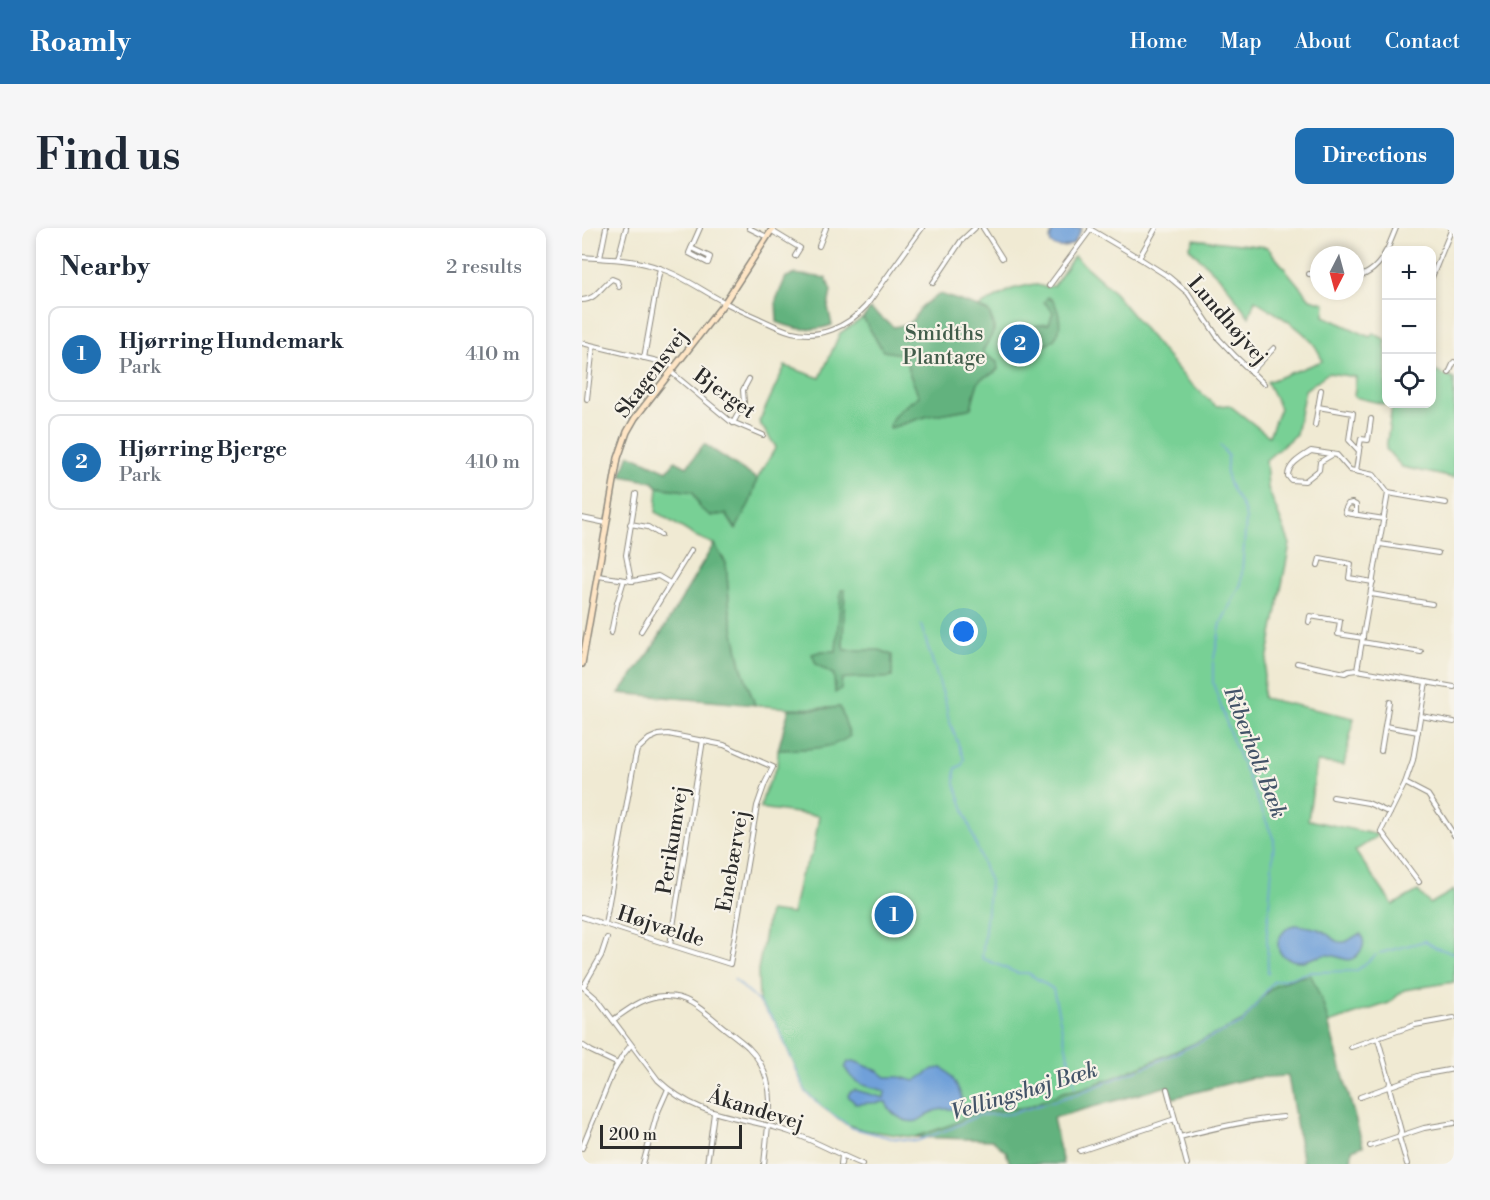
<!DOCTYPE html>
<html lang="en">
<head>
<meta charset="utf-8">
<style>
  body { margin:0; font-family:"Libre Bodoni",serif; background:#f6f6f7; color:#1f2937 }
  .controls { position:absolute; right:18px; top:18px; display:grid; overflow:hidden; border-radius:12px; box-shadow:0 3px 9px #0003 }
  .controls button { width:54px; height:54px; display:grid; place-items:center; padding:0; border:0; border-bottom:2px solid #e0e1e3; background:#fff; color:#1f2937; font:30px sans-serif }
  .compass { position:absolute; left:728px; top:18px; width:54px; height:54px; border-radius:50%; background:#fff; box-shadow:0 3px 9px #0003; rotate:186deg }
  .scale { position:absolute; left:18px; bottom:15px; width:142px; box-sizing:border-box; padding-left:6px; border:3px solid #2b2b2b; border-top:0; font-size:16px; line-height:21px; white-space:nowrap; color:#2b2b2b; -webkit-text-stroke:4px #f7f3e8; paint-order:stroke }
  .you { position:absolute; left:382px; top:404px; width:21px; height:21px; margin:-15px; border:4px solid #fff; border-radius:50%; background:#1a73e8; box-shadow:0 0 0 9px #1a73e833 }
  .badge { display:grid; place-items:center; width:39px; height:39px; border-radius:50%; background:#1f6fb2; color:#fff; font-size:20px; font-weight:700 }
  .pin { position:absolute; translate:-50% -50%; border:3px solid #fff; box-shadow:0 2px 6px #0006 }
  .list { margin:0; padding:0; list-style:none }
  h2 { display:flex; justify-content:space-between; align-items:center; height:78px; margin:0; padding:0 24px; font-size:26px }
  h2 small { font-size:20px; font-weight:400; color:#747a83 }
  .list li { display:grid; grid-template-columns:39px 1fr auto; gap:18px; align-items:center; box-sizing:border-box; height:96px; margin:0 12px 12px; padding:0 12px; border:2px solid #e0e1e3; border-radius:12px }
  .list b { display:block; font-size:22px; white-space:nowrap }
  .list p { margin:0; font-size:20px; white-space:nowrap; color:#747a83 }
  .list em { font-size:20px; font-style:normal; color:#747a83 }
  .icon { flex:none; width:33px; height:33px; fill:none; stroke:currentColor; stroke-width:2; stroke-linecap:round; stroke-linejoin:round }
  .map { position:relative; flex:none; width:872px; height:936px; overflow:hidden; border-radius:12px }
  header { display:flex; align-items:center; gap:36px; box-sizing:border-box; height:84px; padding:0 30px; background:#1f6fb2; color:#fff }
  header strong { font-size:28px }
  nav { display:flex; gap:33px; margin-inline-start:auto; font-size:21px }
  .intro { display:flex; align-items:center; justify-content:space-between; box-sizing:border-box; height:144px; padding:0 36px }
  h1 { margin:0; font-size:42px }
  .button { padding:15px 27px; border-radius:12px; background:#1f6fb2; color:#fff; font-size:21px; font-weight:700 }
  main { display:flex; gap:36px; padding:0 36px }
  aside { flex:1; background:#fff; border-radius:12px; box-shadow:0 3px 9px #0003 }
  .map>svg:first-child { display:block }
  .green { fill:#78d095; stroke:#527e60; stroke-width:1.5 }
  .forest { fill:#62b27e; stroke:#466e54; stroke-width:1.5 }
  .water { fill:#70a0d9; stroke:#4e6682; stroke-width:1.5 }
  .lines { fill:none; stroke-linecap:round; stroke-linejoin:round }
  .stream { stroke:#70a0d9; stroke-width:1.5 }
  .street-casing { stroke:#8e8a7f; stroke-width:6 }
  .secondary-casing { stroke:#8e8a7f; stroke-width:8 }
  .street { stroke:#fff; stroke-width:4 }
  .secondary { stroke:#fee5c5; stroke-width:5 }
  .labels { text-anchor:middle; stroke-width:4.5; stroke-linejoin:round; paint-order:stroke }
  .street-label { font-size:21px; fill:#2b2b2b; stroke:#f7f3e8 }
  .park-label { font-size:21px; fill:#425d4b; stroke:#f7f3e8 }
  .water-label { font-size:22px; font-style:italic; fill:#435468; stroke:#f7f3e8 }
</style>
</head>
<body>
<header>
<strong>Roamly</strong>
<nav><a>Home</a><a>Map</a><a>About</a><a>Contact</a></nav>
</header>
<div class="intro"><h1>Find us</h1><a class="button">Directions</a></div>
<main>
<aside>
<h2>Nearby<small>2 results</small></h2>
<ul class="list">
<li><span class="badge">1</span><div><b>Hjørring Hundemark</b><p>Park</p></div><em>410 m</em></li>
<li><span class="badge">2</span><div><b>Hjørring Bjerge</b><p>Park</p></div><em>410 m</em></li>
</ul>
</aside>
<div class="map">
<svg width="872" height="936" viewBox="0 0 872 936">
  <rect width="100%" height="100%" fill="#f7f3e8"/>
  <filter id="ink" filterUnits="userSpaceOnUse"><feTurbulence type="fractalNoise" baseFrequency=".0167" numOctaves="2"/><feDisplacementMap in="SourceGraphic" scale="12" xChannelSelector="R" yChannelSelector="G"/><feConvolveMatrix kernelMatrix="1 2 1 2 8 2 1 2 1" color-interpolation-filters="sRGB"/></filter>
  <filter id="wash" filterUnits="userSpaceOnUse"><feTurbulence type="fractalNoise" baseFrequency=".008" numOctaves="4" result="noise"/><feDisplacementMap in="SourceGraphic" scale="24" xChannelSelector="R" yChannelSelector="G"/><feGaussianBlur stdDeviation="1.35" result="paint"/><feColorMatrix in="noise" values="0 0 0 0 0 0 0 0 0 0 0 0 0 0 0 0 0 1.4 0 .05"/><feComposite in="paint" operator="in"/></filter>
  <g filter="url(#wash)">
    <rect width="100%" height="100%" fill="#f0ead3"/>
    <path class="green" d="M612,11L685,19L728,71L743,75L742,88L788,109L791,105L804,112L803,120L804,121V176H850V142L872,151V250L820,239L804,221L810,178L772,169L774,149L746,145L723,162L714,206L684,232L686,260L708,316L682,447L681,470L772,490L762,537L735,534L726,592L797,607L773,623L811,677L836,663L848,676L872,662V754L822,762L807,775L746,795L729,747L712,750L694,757L680,769L661,793L642,803L534,849L498,861L481,864L446,879L404,883L384,888L374,895L353,903L333,909L322,908L281,902L264,896L240,879L224,864L194,795L177,774L176,742L187,683L210,686L218,648L231,624L237,588L178,580L182,566L195,538L196,522L212,521L263,496L258,479C229,482 201,480 173,477L159,438L148,385L144,335L132,316L113,308L74,284L76,259L111,264L119,281L144,286L153,301L168,274L175,251L194,219L177,194L203,138L238,150L258,105L281,90L301,122L320,126L323,129L328,147L337,168C326,176 309,185 308,200L346,188L386,181L389,179C391,173 394,154 399,151C405,146 410,148 416,141L412,132L402,126L401,122L412,103V96L407,84L396,79L430,61L452,56L462,59L472,58L492,28L530,62L604,151L634,178L647,177L687,208L698,180L685,154L740,133C734,106 695,87 673,72L667,89L642,54L607,20Z"/>
    <g class="forest">
      <path d="M213,46C224,48 234,48 244,50L249,63L246,79L250,97C229,104 215,102 195,94L194,72L204,49Z"/>
      <path d="M358,66L396,79L407,84C415,105 412,103 401,122L402,126L415,134L416,141C410,148 405,146 399,151C394,154 391,173 389,180L386,181L346,188L308,200C307,186 327,176 337,168L328,147L323,129L320,126L301,123L281,90L288,81L312,99L325,96L330,93L340,78Z"/>
      <path d="M466,69C473,73 473,76 476,84C483,111 468,116 447,125L443,124L441,121V118C444,112 449,98 456,97C460,96 463,97 467,96L471,84L462,74Z"/>
      <polygon points="122,216 175,251 168,274 154,301 144,286 129,288 119,281 111,264 76,259 71,254 39,248 47,226 85,243 93,233 105,239"/>
      <polygon points="132,316 144,335 148,385 159,438 173,477 37,465 68,424"/>
      <path d="M259,362H263L261,414L263,422H298L310,427V449C293,452 277,447 260,451L259,461L253,465L252,447L234,436L230,426L240,423H254Z"/>
      <path d="M258,479L268,508C246,524 222,520 196,522L207,481H239Z"/>
      <polygon points="729,747 741,776 781,918 770,922 769,936 721,936 706,848 668,850 591,870 586,858 471,890 481,936 428,936 424,924 410,912 333,909 374,895 384,888 393,885 446,879 481,864 498,861 534,849 641,803 661,793 680,769 694,757 712,750"/>
    </g>
    <g class="water">
      <path d="M471,0H500L492,15C485,19 476,21 469,16L468,11Z"/>
      <path d="M713,697C722,698 732,699 741,703C747,706 754,716 762,714C768,713 772,707 779,706C782,713 783,717 778,724C766,740 760,726 744,727C730,728 722,737 707,731C688,724 696,701 713,697Z"/>
      <path d="M272,833L296,843L304,849H318L333,853L351,841L361,840C372,849 382,867 380,881C372,882 365,880 356,882C348,883 343,890 335,893C323,896 307,885 304,874L274,876L266,868L268,864L273,862L302,870L303,863C283,856 275,860 263,840L266,834Z"/>
    </g>
    <g class="lines">
      <g class="stream">
        <path d="M638,217L646,228C645,235 643,245 646,252C650,266 663,276 664,291L659,356L639,395L631,435V455L649,508L692,612L685,706L686,746"/>
        <polyline points="339,397 364,476 366,489 382,531 380,537 374,540 373,545 373,556 403,642 408,653 400,730 435,745 446,745 471,761 493,859"/>
        <polyline points="798,725 843,713 854,720 872,725"/>
        <polyline points="152,751 178,775 194,795 224,864 234,874"/>
        <polyline points="561,840 660,795 692,753 709,750 727,744 774,743 794,727"/>
        <polyline points="235,875 270,900 309,910 335,913 370,900 397,887 428,886 495,866 558,841"/>
      </g>
    </g>
  </g>
  <g filter="url(#ink)">
    <g class="lines">
      <g class="street-casing">
        <g id="street">
          <polyline points="167,0 185,9"/>
          <polyline points="401,0 420,30"/>
          <polyline points="508,1 557,30 574,0"/>
          <polyline points="190,3 218,20 213,28"/>
          <polyline points="237,18 244,0"/>
          <polyline points="109,20 128,29 126,35 107,25 118,0"/>
          <polyline points="805,22 814,0"/>
          <path d="M0,29C26,31 53,31 77,40C101,48 121,63 142,74C153,80 165,85 176,90C187,95 198,101 210,104C238,111 265,99 284,78L340,0"/>
          <polyline points="18,30 24,0"/>
          <polyline points="557,30 587,49 606,65 637,111 654,129 682,156"/>
          <polyline points="36,31 44,0"/>
          <polyline points="727,46 737,47"/>
          <polyline points="850,49 870,0"/>
          <path d="M773,50C788,46 798,37 804,23"/>
          <polyline points="351,55 379,13 393,0"/>
          <polyline points="467,58 509,1"/>
          <path d="M0,72C14,72 19,58 30,51L35,53L37,59"/>
          <polyline points="0,115 88,136 92,140"/>
          <polyline points="62,130 78,40"/>
          <polyline points="89,144 148,193 181,207"/>
          <polyline points="669,144 692,120"/>
          <polyline points="867,145 872,134"/>
          <polyline points="5,171 11,118"/>
          <polyline points="736,179 771,185 767,212 777,223 774,243"/>
          <polyline points="151,195 162,175 161,162 167,151"/>
          <polyline points="733,197 739,162"/>
          <polyline points="777,222 779,211 786,212 789,191"/>
          <path d="M750,227L738,234L737,242L723,253L709,252L706,248C706,236 720,229 729,223L755,227L768,242L792,247L806,265L775,442"/>
          <polyline points="806,265 864,275"/>
          <polyline points="774,287 774,277 770,275 766,276 763,282 764,285 802,291"/>
          <polyline points="0,290 24,295"/>
          <polyline points="48,296 66,299 79,307"/>
          <polyline points="798,316 856,325"/>
          <polyline points="736,337 738,330 769,336 767,350 791,354"/>
          <polyline points="16,348 51,353 76,348 88,355"/>
          <polyline points="49,353 44,327 54,266"/>
          <polyline points="789,366 850,376"/>
          <polyline points="727,394 728,388 758,393 756,406 781,410"/>
          <polyline points="59,403 109,322"/>
          <polyline points="29,405 35,375 42,352"/>
          <polyline points="780,414 839,424"/>
          <polyline points="715,435 763,445 767,443 775,442 872,459"/>
          <polyline points="839,488 872,494"/>
          <polyline points="803,498 836,504"/>
          <polyline points="799,523 807,474"/>
          <polyline points="823,555 846,567 872,607"/>
          <polyline points="751,569 786,575 808,585"/>
          <polyline points="837,654 799,603 823,555 831,532 844,454"/>
          <polyline points="0,689 148,736 175,578 183,555 191,539 142,517 86,506 76,507 67,511 55,522 53,530 23,696"/>
          <polyline points="88,717 121,512"/>
          <path d="M0,758L16,772L76,852C117,891 158,887 208,904C233,913 256,926 280,936"/>
          <polyline points="1,759 19,728 25,710"/>
          <path d="M31,792C48,780 64,767 85,768C105,768 119,781 134,793C144,802 156,810 166,819C184,837 191,864 187,888"/>
          <polyline points="796,811 808,854 807,859 819,903 817,909 825,936"/>
          <polyline points="0,817 9,823 36,836"/>
          <polyline points="769,819 833,797 872,790"/>
          <polyline points="585,861 605,936"/>
          <polyline points="778,869 839,847 872,841"/>
          <path d="M598,909C632,900 665,892 701,889"/>
          <polyline points="788,918 842,900 872,895"/>
          <polyline points="0,920 30,846 41,827 49,817"/>
          <polyline points="498,923 593,891"/>
          <polyline points="61,936 75,886 86,861"/>
          <polyline points="125,936 132,885"/>
          <polyline points="182,936 186,898"/>
          <polyline points="259,936 260,927"/>
        </g>
      </g>
      <g class="secondary-casing">
        <polyline id="secondary" points="0,436 36,230 45,204 53,190 143,74 191,0"/>
      </g>
      <use href="#street" class="street"/>
      <use href="#secondary" class="secondary"/>
    </g>
  </g>
  <g class="labels">
    <g class="street-label">
      <text transform="translate(646 92) rotate(49)" y="7">Lundhøjvej</text>
      <text transform="translate(69 145) rotate(-53)" y="7">Skagensvej</text>
      <text transform="translate(143 165) rotate(36)" y="7">Bjerget</text>
      <text transform="translate(90 612) rotate(-81)" y="7">Perikumvej</text>
      <text transform="translate(150 633) rotate(-80)" y="7">Enebærvej</text>
      <text transform="translate(79 698) rotate(18)" y="7">Højvælde</text>
      <text transform="translate(174 881) rotate(17)" y="7">Åkandevej</text>
    </g>
    <g class="park-label">
      <text x="362" y="112">Smidths<tspan x="362" dy="24">Plantage</tspan></text>
    </g>
    <g class="water-label">
      <text transform="translate(674 524) rotate(69)" y="8">Riberholt Bæk</text>
      <text transform="translate(442 862) rotate(-17)" y="8">Vellingshøj Bæk</text>
    </g>
  </g>
</svg>
<div class="controls">
<button>+</button>
<button>−</button>
<button><svg class="icon" aria-label="locate" viewBox="0 0 24 24"><circle cx="12" cy="12" r="6"/><path d="M12 2v4M12 18v4M2 12h4M18 12h4"/></svg></button>
</div>
<svg class="compass" viewBox="-18 -18 36 36"><path d="M0-13l5 13h-10z" fill="#e53935"/><path d="M0 13l5-13h-10z" fill="#747a83"/></svg>
<div class="scale">200 m</div>
<div class="you"></div>
<div class="pin badge" style="left:312px;top:687px">1</div>
<div class="pin badge" style="left:438px;top:116px">2</div>
</div>
</main>
</body>
</html>
